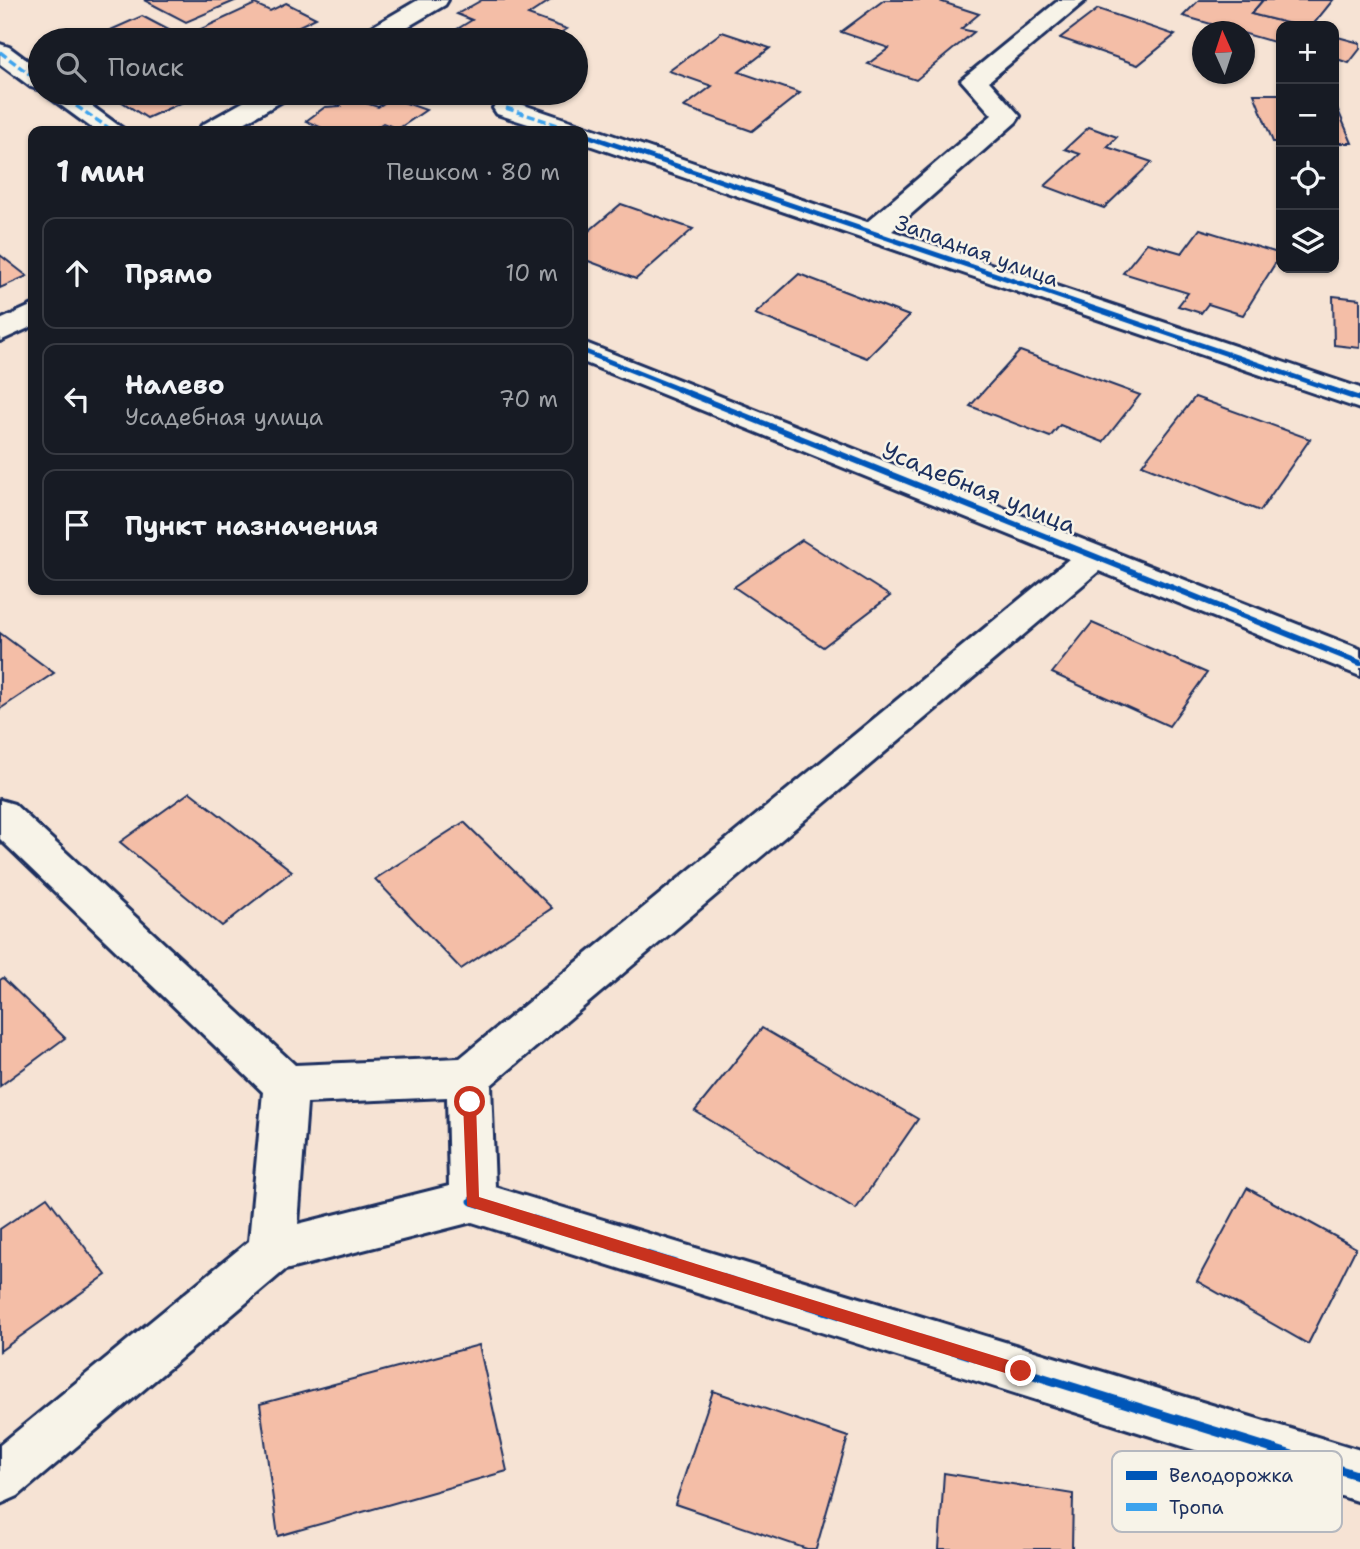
<!DOCTYPE html>
<html lang="ru">
<head>
<meta charset="utf-8">
<style>
  body { margin:0; font-family:"Shantell Sans",sans-serif; background:#242831; color:#f1f3f6 }
  .controls { position:absolute; right:21px; top:21px; display:grid; overflow:hidden; border-radius:14px; box-shadow:0 2px 5px #0004 }
  .controls button { width:63px; height:63px; display:grid; place-items:center; padding:0; border:0; border-bottom:2px solid #363941; background:#171b24; color:#f1f3f6; font:35px sans-serif }
  .compass { position:absolute; left:1192px; top:21px; width:63px; height:63px; border-radius:50%; background:#171b24; box-shadow:0 2px 5px #0004; rotate:357deg }
  .stop { position:absolute; width:21px; height:21px; margin:-16px; border:5px solid #c8321e; border-radius:50%; background:#fff }
  .stop.end { background:#c8321e; border-color:#fff; box-shadow:0 2px 7px #0008 }
  .list { margin:0; padding:0; list-style:none }
  h2 { display:flex; justify-content:space-between; align-items:center; height:91px; margin:0; padding:0 28px; font-size:30px }
  h2 small { font-size:23px; font-weight:400; color:#9ea1a6 }
  .list li { display:grid; grid-template-columns:46px 1fr auto; gap:21px; align-items:center; box-sizing:border-box; height:112px; margin:0 14px 14px; padding:0 14px; border:2px solid #363941; border-radius:14px }
  .list b { display:block; font-size:26px; white-space:nowrap }
  .list p { margin:0; font-size:23px; white-space:nowrap; color:#9ea1a6 }
  .list em { font-size:23px; font-style:normal; color:#9ea1a6 }
  .icon { flex:none; width:38px; height:38px; fill:none; stroke:currentColor; stroke-width:2; stroke-linecap:round; stroke-linejoin:round }
  .map { position:relative; flex:none; width:1360px; height:1549px; overflow:hidden }
  .search { position:absolute; background:#171b24; box-shadow:0 2px 5px #0004; left:28px; top:28px; width:560px; height:77px; display:flex; align-items:center; gap:18px; box-sizing:border-box; padding:0 24px; border-radius:38px; color:#9ea1a6; font-size:26px }
  .panel { position:absolute; background:#171b24; box-shadow:0 2px 5px #0004; left:28px; top:126px; width:560px; height:469px; border-radius:14px }
  .map>svg:first-child { display:block }
  .building { fill:#f4bea7; stroke:#1b2f5e; stroke-width:2 }
  .lines { fill:none; stroke-linecap:round; stroke-linejoin:round }
  .minor-casing { stroke:#1b2f5e; stroke-width:6 }
  .minor { fill:#f7f3e8; fill-rule:evenodd }
  .quiet { stroke:#3da3ed; stroke-width:3.5; stroke-dasharray:8 3.5; stroke-linecap:butt }
  .cycleway-far2-casing { stroke:#f7f3e8; stroke-width:9 }
  .cycleway-far1-casing { stroke:#f7f3e8; stroke-width:10 }
  .cycleway-casing { stroke:#f7f3e8; stroke-width:13 }
  .cycleway-far2 { stroke:#0057b8; stroke-width:5 }
  .cycleway-far1 { stroke:#0057b8; stroke-width:6 }
  .cycleway { stroke:#0057b8; stroke-width:9 }
  .route { fill:#c8321e }
  .labels { text-anchor:middle; stroke-width:5; stroke-linejoin:round; paint-order:stroke }
  .far-street-label { font-size:21px; fill:#1b2f5e; stroke:#f7f3e8 }
  .street-label { font-size:24px; fill:#1b2f5e; stroke:#f7f3e8 }
  .key { fill:#f7f3e8; stroke:#b5b8bf; stroke-width:2 }
  .key-label { font-size:19px; fill:#1b2f5e }
</style>
</head>
<body>
<div class="map">
<svg width="1360" height="1549" viewBox="0 0 1360 1549">
  <rect width="100%" height="100%" fill="#f6e3d4"/>
  <filter id="ink" filterUnits="userSpaceOnUse"><feTurbulence type="fractalNoise" baseFrequency=".0143" numOctaves="2"/><feDisplacementMap in="SourceGraphic" scale="14" xChannelSelector="R" yChannelSelector="G"/><feConvolveMatrix kernelMatrix="1 2 1 2 8 2 1 2 1" color-interpolation-filters="sRGB"/></filter>
  <g filter="url(#ink)">
    <g class="building">
      <polygon points="144,0 237,0 186,22"/>
      <polygon points="482,0 551,0 528,15 567,29 548,40 441,39 472,20 457,14"/>
      <polygon points="884,0 945,0 942,2 979,14 961,29 974,32 916,80 868,64 889,48 841,32"/>
      <polygon points="1199,0 1263,0 1251,14 1299,26 1281,26 1281,44 1183,16"/>
      <polygon points="1263,0 1333,0 1312,26 1299,26 1251,14"/>
      <polygon points="286,3 316,18 270,40 223,40 201,29 255,4 270,11"/>
      <polygon points="1098,9 1175,35 1138,65 1060,38"/>
      <polygon points="142,16 182,37 175,40 88,40"/>
      <polygon points="722,32 770,48 739,72 800,93 752,131 684,107 712,86 669,71"/>
      <polygon points="1334,36 1360,43 1360,49 1349,63 1334,58"/>
      <polygon points="113,93 203,93 147,118 110,94"/>
      <polygon points="1254,94 1281,94 1281,142 1273,142"/>
      <polygon points="359,95 367,99 366,103 378,107 392,98 426,110 398,129 383,123 371,131 329,131 306,121 325,107 341,106 336,101 344,96"/>
      <polygon points="1334,101 1352,143 1334,143"/>
      <polygon points="1089,127 1117,137 1107,147 1152,162 1104,208 1045,186 1080,154 1065,149"/>
      <polygon points="621,204 693,229 636,279 583,259 583,236"/>
      <polygon points="1200,229 1281,254 1243,315 1208,304 1201,313 1178,306 1188,293 1123,273 1147,243 1182,253"/>
      <polygon points="0,255 27,276 0,288"/>
      <polygon points="799,274 909,316 867,358 755,314"/>
      <polygon points="1333,296 1360,299 1360,348 1334,345"/>
      <polygon points="1020,351 1140,395 1103,442 1060,425 1050,437 970,406"/>
      <polygon points="1195,397 1310,439 1260,511 1142,465"/>
      <polygon points="802,540 890,596 823,647 734,587"/>
      <polygon points="1092,623 1207,673 1169,726 1052,673"/>
      <polygon points="0,633 54,673 0,709"/>
      <polygon points="190,792 292,871 222,926 120,842"/>
      <polygon points="464,822 552,908 461,969 375,879"/>
      <polygon points="3,978 65,1038 0,1086 0,980"/>
      <polygon points="762,1028 918,1119 856,1209 695,1111"/>
      <polygon points="1247,1188 1356,1248 1308,1344 1197,1281"/>
      <polygon points="47,1197 106,1275 0,1351 0,1229"/>
      <polygon points="479,1345 507,1471 278,1536 260,1404"/>
      <polygon points="713,1391 848,1437 816,1549 807,1549 675,1504"/>
      <polygon points="944,1473 1073,1494 1072,1549 939,1549"/>
    </g>
    <g class="lines">
      <g class="minor-casing">
        <g id="minor">
          <polygon points="418,0 448,0 445,5 385,40 354,40 358,35"/>
          <polygon points="1059,0 1086,0 989,81 1020,116 1016,122 892,231 1360,388 1360,409 583,143 583,131 550,131 497,114 493,108 497,102 515,102 867,222 992,115 961,80"/>
          <polygon points="0,44 9,47 40,70 40,90 31,87 0,64"/>
          <polygon points="44,93 74,93 126,131 96,131"/>
          <polygon points="259,93 290,93 286,99 230,131 198,131 202,125"/>
          <polygon points="33,305 33,326 0,341 0,320"/>
          <path d="M583,342L1360,649V676L1099,571L491,1085L495,1187L1360,1450V1502L472,1222L285,1270L18,1496L0,1504V1445L249,1241L263,1092L0,839V800L14,804L295,1065L460,1058L1069,559L583,362ZM447,1097L449,1186L298,1224L307,1103Z"/>
        </g>
      </g>
      <use href="#minor" class="minor"/>
      <g class="quiet">
        <polyline points="0,52 40,82"/>
        <polyline points="57,93 113,131"/>
        <polyline points="506,108 576,131"/>
      </g>
      <g class="cycleway-far2-casing">
        <g id="cycleway-far2">
          <polyline points="583,134 1336,391"/>
          <polyline points="583,351 683,391"/>
        </g>
      </g>
      <g class="cycleway-far1-casing">
        <g id="cycleway-far1">
          <polyline points="678,389 1360,663"/>
          <polyline points="1330,389 1360,399"/>
        </g>
      </g>
      <g class="cycleway-casing">
        <polyline id="cycleway" points="472,1201 1360,1476"/>
      </g>
      <use href="#cycleway-far2" class="cycleway-far2"/>
      <use href="#cycleway-far1" class="cycleway-far1"/>
      <use href="#cycleway" class="cycleway"/>
    </g>
  </g>
  <polygon class="route" points="470,1096 476,1102 479,1197 1021,1364 1028,1371 1026,1376 1021,1378 467,1206 463,1102"/>
  <g class="labels">
    <g class="far-street-label">
      <text transform="translate(977 251) rotate(20)" y="7">Западная улица</text>
    </g>
    <g class="street-label">
      <text transform="translate(979 488) rotate(22)" y="8">Усадебная улица</text>
    </g>
  </g>
  <rect x="1112" y="1451" width="230" height="81" rx="10" class="key"/>
  <rect x="1126" y="1471" width="31" height="9" fill="#0057b8"/>
  <rect x="1126" y="1503" width="31" height="8" fill="#3da3ed"/>
  <g class="key-label">
    <text x="1169" y="1482">Велодорожка</text>
    <text x="1169" y="1514">Тропа</text>
  </g>
</svg>
<div class="controls">
<button>+</button>
<button>−</button>
<button><svg class="icon" aria-label="locate" viewBox="0 0 24 24"><circle cx="12" cy="12" r="6"/><path d="M12 2v4M12 18v4M2 12h4M18 12h4"/></svg></button>
<button><svg class="icon" aria-label="layers" viewBox="0 0 24 24"><path d="M12 4l9 5-9 5-9-5zM3 14l9 5 9-5"/></svg></button>
</div>
<svg class="compass" viewBox="-18 -18 36 36"><path d="M0-13l5 13h-10z" fill="#e53935"/><path d="M0 13l5-13h-10z" fill="#9ea1a6"/></svg>
<div class="stop" style="left:470px;top:1102px"></div>
<div class="stop end" style="left:1021px;top:1371px"></div>
<div class="search"><svg class="icon" aria-label="search" viewBox="0 0 24 24"><circle cx="10" cy="10" r="6"/><path d="M15 15l6 6"/></svg>Поиск</div>
<section class="panel">
<h2>1 мин<small>Пешком · 80 m</small></h2>
<ul class="list">
<li><svg class="icon" aria-label="ahead" viewBox="0 0 24 24"><path d="M12 20V5M6 11l6-6 6 6"/></svg><div><b>Прямо</b></div><em>10 m</em></li>
<li><svg class="icon" aria-label="left" viewBox="0 0 24 24"><path d="M17 20v-9H6M10 6l-5 5 5 5"/></svg><div><b>Налево</b><p>Усадебная улица</p></div><em>70 m</em></li>
<li><svg class="icon" aria-label="arrive" viewBox="0 0 24 24"><path d="M6 21V4h12l-3 4 3 4H6"/></svg><div><b>Пункт назначения</b></div></li>
</ul>
</section>
</div>
</body>
</html>
